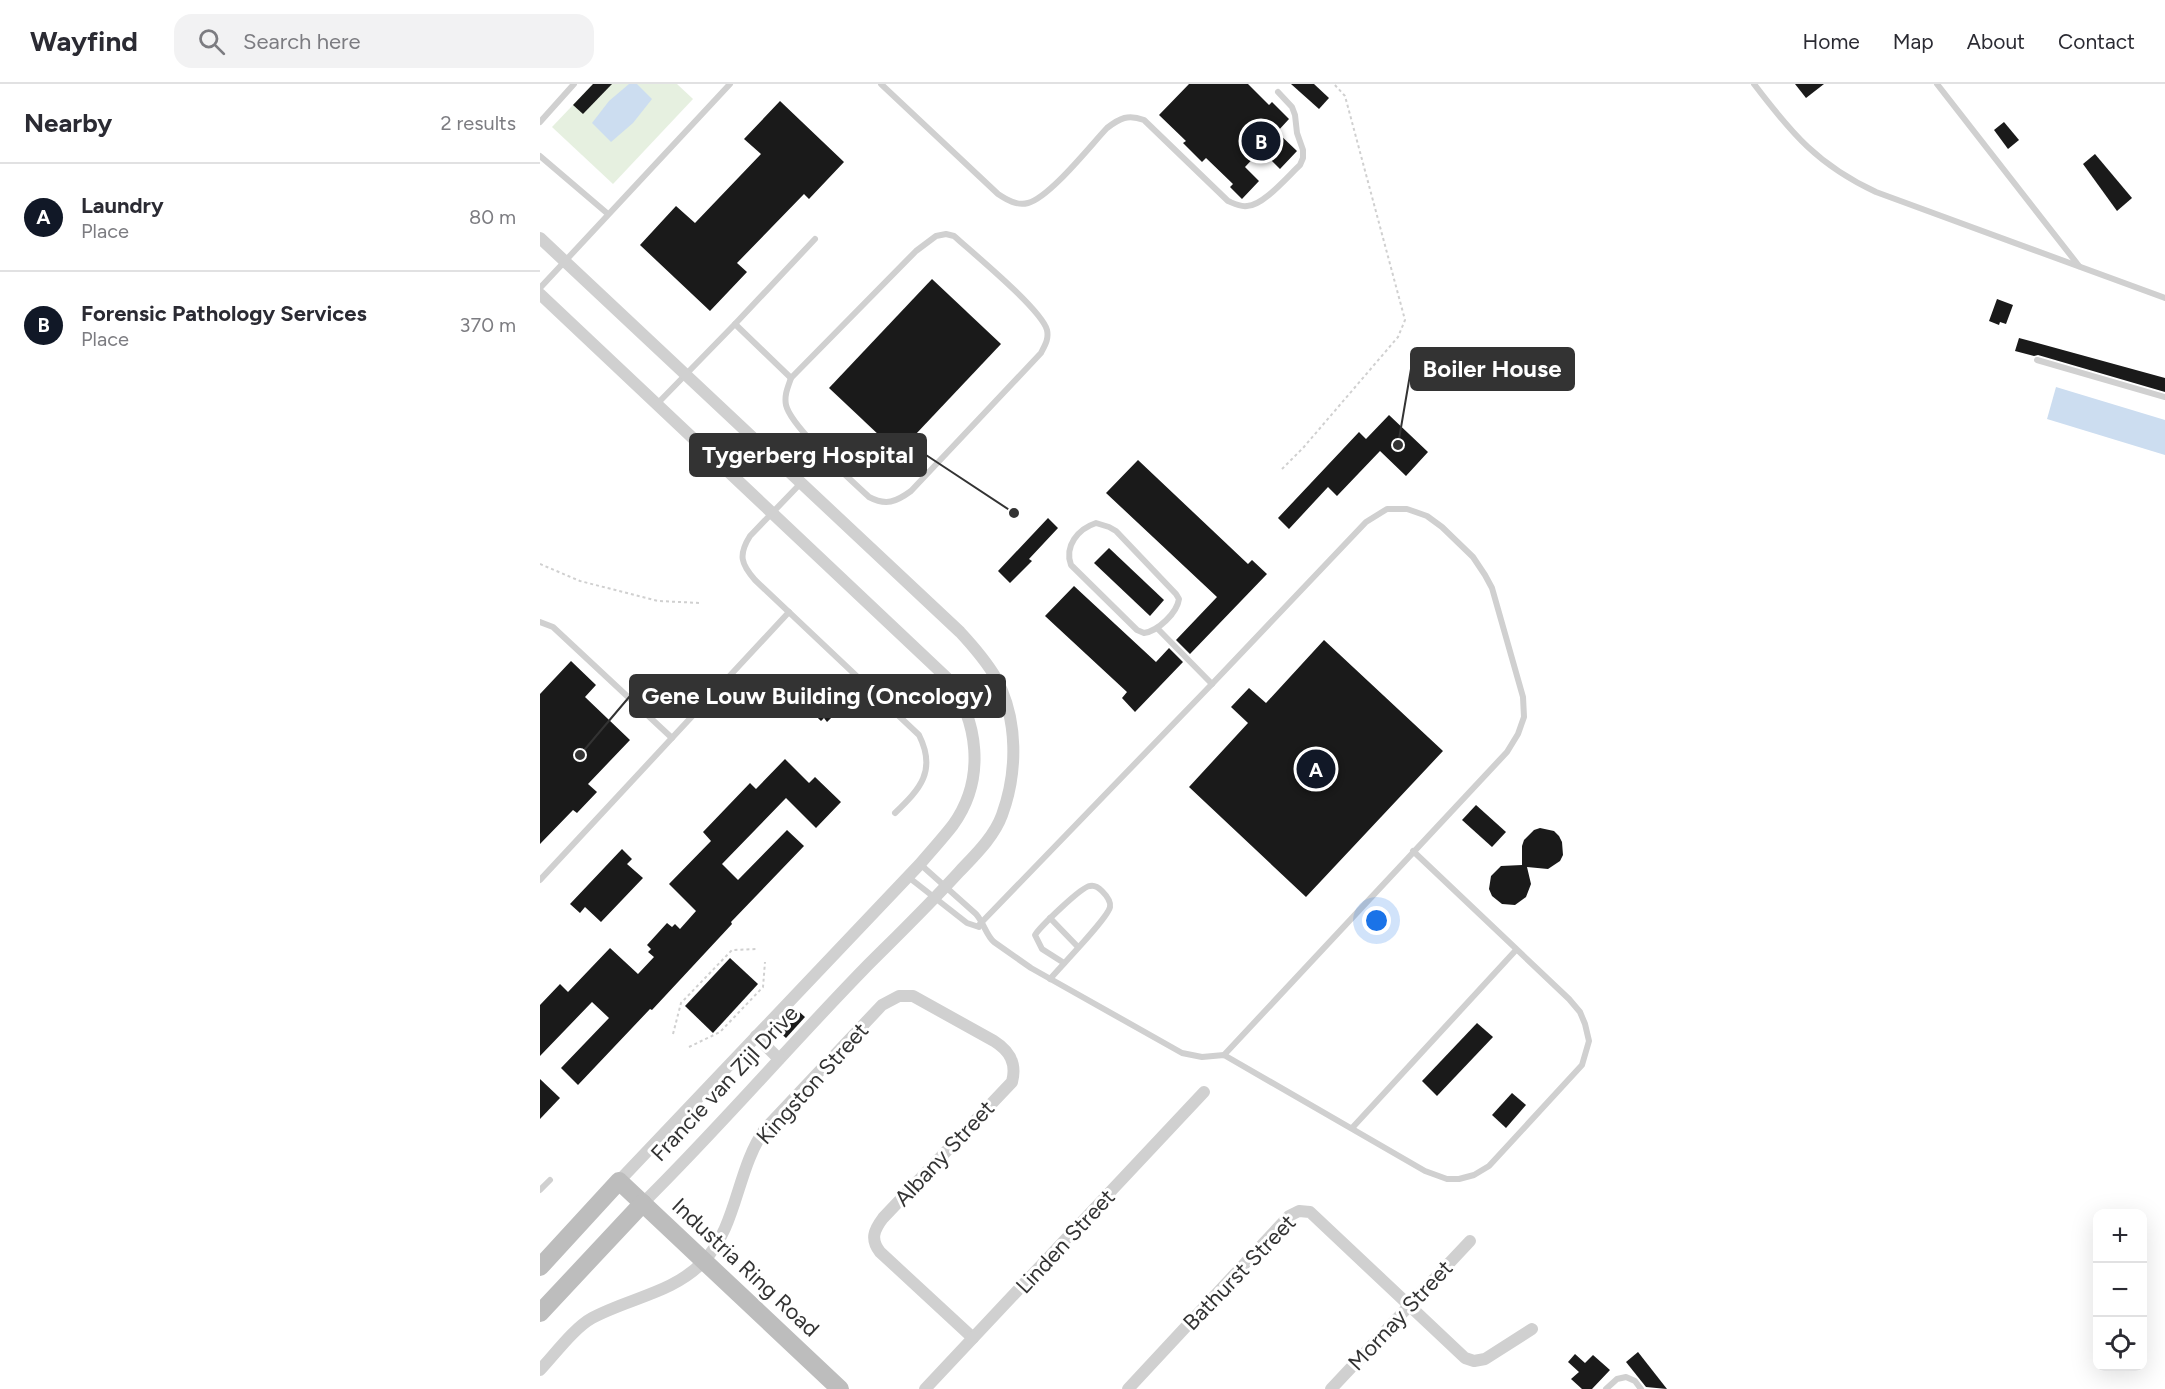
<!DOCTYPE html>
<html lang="en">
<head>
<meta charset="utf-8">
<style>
  body { margin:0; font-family:Figtree,sans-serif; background:#f2f2f3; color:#2b2b33 }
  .controls { position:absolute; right:18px; bottom:18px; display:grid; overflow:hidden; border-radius:12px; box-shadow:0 6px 24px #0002 }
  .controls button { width:54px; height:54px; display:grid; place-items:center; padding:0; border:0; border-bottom:2px solid #e1e1e2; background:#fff; color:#2b2b33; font:30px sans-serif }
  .you { position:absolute; left:837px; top:837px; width:21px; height:21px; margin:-15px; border:4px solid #fff; border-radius:50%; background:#1a73e8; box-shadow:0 0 0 9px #1a73e833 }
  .badge { display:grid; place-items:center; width:39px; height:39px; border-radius:50%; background:#111827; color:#fff; font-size:20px; font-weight:700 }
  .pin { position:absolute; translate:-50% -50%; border:3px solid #fff; box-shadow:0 2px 6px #0006 }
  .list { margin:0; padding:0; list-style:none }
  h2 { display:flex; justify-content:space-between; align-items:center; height:78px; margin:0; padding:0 24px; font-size:26px }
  h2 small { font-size:20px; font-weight:400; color:#7c7c81 }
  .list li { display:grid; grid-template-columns:39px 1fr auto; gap:18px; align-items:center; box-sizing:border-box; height:108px; padding:0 24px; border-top:2px solid #e1e1e2 }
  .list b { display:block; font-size:22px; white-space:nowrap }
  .list p { margin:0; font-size:20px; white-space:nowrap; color:#7c7c81 }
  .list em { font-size:20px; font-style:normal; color:#7c7c81 }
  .icon { flex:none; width:33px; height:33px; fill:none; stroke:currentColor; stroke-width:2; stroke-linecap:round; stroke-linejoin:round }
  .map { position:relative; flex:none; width:1625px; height:1305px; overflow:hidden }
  header { display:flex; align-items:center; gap:36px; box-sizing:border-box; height:84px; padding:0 30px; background:#fff; border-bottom:2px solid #e1e1e2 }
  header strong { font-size:28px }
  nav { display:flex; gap:33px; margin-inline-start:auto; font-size:21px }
  .search { width:420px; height:54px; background:#f2f2f3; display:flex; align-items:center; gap:15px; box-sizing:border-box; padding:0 21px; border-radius:18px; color:#7c7c81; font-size:22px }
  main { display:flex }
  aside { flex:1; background:#fff }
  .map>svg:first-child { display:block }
  .green { fill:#e6f0e0 }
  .water { fill:#ccddf0 }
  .building { fill:#1a1a1a }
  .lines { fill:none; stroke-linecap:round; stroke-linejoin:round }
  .path { stroke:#d0d0d0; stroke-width:2; stroke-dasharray:3 3; stroke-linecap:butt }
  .lane { stroke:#d0d0d0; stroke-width:6 }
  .street { stroke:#d0d0d0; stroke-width:12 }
  .secondary { stroke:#bdbdbd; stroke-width:18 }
  .labels { text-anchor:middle; stroke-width:6; stroke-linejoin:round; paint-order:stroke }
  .street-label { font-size:22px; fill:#333; stroke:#fff }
  .leader { fill:none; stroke:#333; stroke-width:2 }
  .callout-dot { fill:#333; stroke:#fff; stroke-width:2 }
  .callout { fill:#333; stroke:#333; stroke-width:2 }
  .callout-label { font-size:24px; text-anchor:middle; font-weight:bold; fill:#fff }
</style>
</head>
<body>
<header>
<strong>Wayfind</strong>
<div class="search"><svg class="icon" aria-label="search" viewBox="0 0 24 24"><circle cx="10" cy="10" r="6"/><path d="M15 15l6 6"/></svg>Search here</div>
<nav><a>Home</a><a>Map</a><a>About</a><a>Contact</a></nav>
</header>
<main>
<aside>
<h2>Nearby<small>2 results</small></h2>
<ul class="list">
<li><span class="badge">A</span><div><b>Laundry</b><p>Place</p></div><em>80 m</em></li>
<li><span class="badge">B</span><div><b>Forensic Pathology Services</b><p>Place</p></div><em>370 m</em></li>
</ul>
</aside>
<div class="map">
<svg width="1625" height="1305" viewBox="0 0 1625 1305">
  <rect width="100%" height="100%" fill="#fff"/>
  <polygon class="green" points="53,0 137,0 153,15 73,100 12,43"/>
  <g class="water">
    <polygon points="89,0 97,0 112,15 93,39 71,58 52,39 69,17"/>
    <polygon points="1516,303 1625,336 1625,371 1507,335"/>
  </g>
  <g class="building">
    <polygon points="53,0 72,0 43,30 33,21"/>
    <polygon points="649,0 708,0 729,21 732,18 749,35 737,48 757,67 740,85 721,66 705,83 719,97 702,115 690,103 693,100 666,74 662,78 643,59 646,57 619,31"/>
    <polygon points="751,0 774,0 789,14 779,25"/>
    <polygon points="1255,0 1284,0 1266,14"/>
    <polygon points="240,17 304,78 269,115 264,110 197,179 207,188 170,227 100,161 136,122 155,139 221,70 204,55"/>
    <polygon points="1464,38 1479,56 1468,65 1454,46"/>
    <polygon points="1555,70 1592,114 1577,127 1543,80"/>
    <polygon points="392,195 461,260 358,369 289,304"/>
    <polygon points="1457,215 1473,221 1466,240 1460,238 1459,241 1449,237"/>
    <polygon points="1479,254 1625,294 1625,308 1498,271 1494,272 1475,267"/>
    <polygon points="849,331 888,368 866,392 840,367 797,412 788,403 749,445 738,434 819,348 826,355"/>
    <polygon points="598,376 708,480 712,476 727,490 650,570 636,556 677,513 566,409"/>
    <polygon points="508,434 518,444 489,475 492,477 470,499 458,487"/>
    <polygon points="569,464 624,516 610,532 554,479"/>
    <polygon points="534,502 616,578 629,564 643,578 595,628 582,614 587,608 505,532"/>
    <polygon points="784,556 903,667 766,813 649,703 708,639 691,623 709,604 726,619"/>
    <polygon points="31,577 56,601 45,613 90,656 48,700 57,708 37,729 33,726 0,760 0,610"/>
    <polygon points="271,593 298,619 296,621 300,625 287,638 284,634 281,637 254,611"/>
    <polygon points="245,675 269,699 275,693 301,718 276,744 246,714 182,780 198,796 247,746 264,762 191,838 192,840 112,926 110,925 38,1001 21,984 69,934 52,918 0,972 0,921 20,900 28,908 70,864 98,890 114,873 108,868 111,865 107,861 127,839 132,843 135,840 140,845 156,827 129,800 171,757 163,748 210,699 216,705"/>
    <polygon points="936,721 966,748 952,763 922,736"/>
    <polygon points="1000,744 1014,747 1019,752 1022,758 1023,771 1020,777 1008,785 987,783 991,800 986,813 975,821 962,820 952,812 949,805 951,792 961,782 982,781 982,762 984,756 994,746"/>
    <polygon points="82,765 92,775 87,780 103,794 61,838 45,823 40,829 30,820"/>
    <polygon points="190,874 218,900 173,949 145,922"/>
    <polygon points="255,924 265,933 246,954 236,945"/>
    <polygon points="937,939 953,953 897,1012 882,997"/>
    <polygon points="0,995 20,1014 0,1035"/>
    <polygon points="972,1009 986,1021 966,1044 952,1031"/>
    <polygon points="1098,1268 1127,1305 1106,1303 1086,1278"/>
    <polygon points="1035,1270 1045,1279 1053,1271 1070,1286 1052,1305 1042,1305 1031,1295 1039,1288 1028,1278"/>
  </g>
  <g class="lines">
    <g class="path">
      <polyline points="742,385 763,364 858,253 865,236 805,12 794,0"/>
      <polyline points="0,480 40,497 118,517 161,519"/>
      <polyline points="133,950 141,919 192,866 216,865"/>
      <polyline points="149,963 180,948 223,903 225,878"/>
    </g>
    <g class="lane">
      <path d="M341,0L458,110C467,116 477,122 488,119C510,113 550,62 567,44C580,34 588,30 604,36L688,117C695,120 700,123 707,122C723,122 748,92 760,81L763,74V66L757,49L755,31L752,23L738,8"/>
      <path d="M1214,0C1252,50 1278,81 1336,108L1625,214"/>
      <polyline points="1397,0 1539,182"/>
      <polyline points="0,38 34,0"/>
      <polyline points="0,72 68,130"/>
      <path d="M406,150L414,152C434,170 501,225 507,246C509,255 505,261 501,269L371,407C356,418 346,422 329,413C310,395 251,343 246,321C244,311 248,303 251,294L376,167L396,152Z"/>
      <polyline points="0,204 190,0"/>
      <polyline points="195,240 275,155"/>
      <polyline points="1497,276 1625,313"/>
      <polyline points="117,320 195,240 251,294"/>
      <path d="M261,399L210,452C198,471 201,480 215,496L379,651C397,687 380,705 355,729"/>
      <path d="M556,439L569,443L576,447L636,510L639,515C637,529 618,547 604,549L597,546L531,481C524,462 538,445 556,439Z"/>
      <polyline points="0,538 13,543 132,654"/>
      <polyline points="617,544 672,600"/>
      <path d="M380,780L436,830C444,839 446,851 454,858L491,884L642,969L662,973L684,971L885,1087L907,1095H919L934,1091L949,1082L1042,981L1049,957L1045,940L1040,928L1029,915L873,767"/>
      <polyline points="367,792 427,839 439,843"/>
      <polyline points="0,796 249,528"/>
      <polyline points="510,834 538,863"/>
      <polyline points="438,842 672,600 826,438 847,425 867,425 887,432 902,443 933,473 945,491 952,504 983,613 984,633 978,650 967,668 684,971"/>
      <path d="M510,895C520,883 568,834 570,823C571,818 566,811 562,807C559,804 554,801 550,802C542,802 500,843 495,851L502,865L524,879"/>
      <polyline points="813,1043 976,866"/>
      <polyline points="0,1106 10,1096"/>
      <polyline points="1066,1305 1077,1295 1086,1293 1095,1297 1101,1305"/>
    </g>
    <g class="street">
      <path d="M0,154L420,548C433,562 446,577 456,594C478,635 478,687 462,731C454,753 435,771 419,788C388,822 356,853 324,885C249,962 179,1044 103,1119"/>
      <path d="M0,210L406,593C439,636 446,695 413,741C403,754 391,767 380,780L79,1097"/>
      <polyline points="216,952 239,975"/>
      <path d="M0,1286C15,1270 34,1244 52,1234C89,1214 133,1209 163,1178C198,1142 196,1086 225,1045L342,921L359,912H373L454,957C470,967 477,979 472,998L343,1134C334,1146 330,1155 340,1168L433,1254"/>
      <polyline points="385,1305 664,1008"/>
      <polyline points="588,1305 749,1132 759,1127 770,1128 925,1274 934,1277 945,1275 992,1245"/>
      <polyline points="791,1305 930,1157"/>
    </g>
    <g class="secondary">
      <polyline points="0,1183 79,1097 300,1305"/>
      <polyline points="0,1229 103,1119"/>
    </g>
  </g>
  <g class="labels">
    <g class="street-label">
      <text transform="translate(184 999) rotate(-47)" y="8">Francie van Zijl Drive</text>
      <text transform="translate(272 999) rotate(-48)" y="8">Kingston Street</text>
      <text transform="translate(404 1069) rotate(-47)" y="8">Albany Street</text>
      <text transform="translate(525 1157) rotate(-47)" y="8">Linden Street</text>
      <text transform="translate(206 1183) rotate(43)" y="8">Industria Ring Road</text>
      <text transform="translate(699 1188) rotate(-46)" y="8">Bathurst Street</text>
      <text transform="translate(860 1231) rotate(-47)" y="8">Mornay Street</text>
    </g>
  </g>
  <path class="leader" d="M858 361L871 285M474 429L386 371M40 671L90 612"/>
  <g class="callout-dot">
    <circle cx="858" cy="361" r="6"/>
    <circle cx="474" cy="429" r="6"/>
    <circle cx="40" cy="671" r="6"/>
  </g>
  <g class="callout">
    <rect x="871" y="264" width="163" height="42" rx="6"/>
    <rect x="150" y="350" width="236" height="42" rx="6"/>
    <rect x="90" y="591" width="375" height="42" rx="6"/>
  </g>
  <g class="callout-label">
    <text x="952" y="293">Boiler House</text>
    <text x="268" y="379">Tygerberg Hospital</text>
    <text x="277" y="620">Gene Louw Building (Oncology)</text>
  </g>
</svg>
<div class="controls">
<button>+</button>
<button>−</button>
<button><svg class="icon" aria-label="locate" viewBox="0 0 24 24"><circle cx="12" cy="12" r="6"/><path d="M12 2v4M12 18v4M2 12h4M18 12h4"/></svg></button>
</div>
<div class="you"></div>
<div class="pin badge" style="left:776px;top:685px">A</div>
<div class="pin badge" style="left:721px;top:57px">B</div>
</div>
</main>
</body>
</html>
